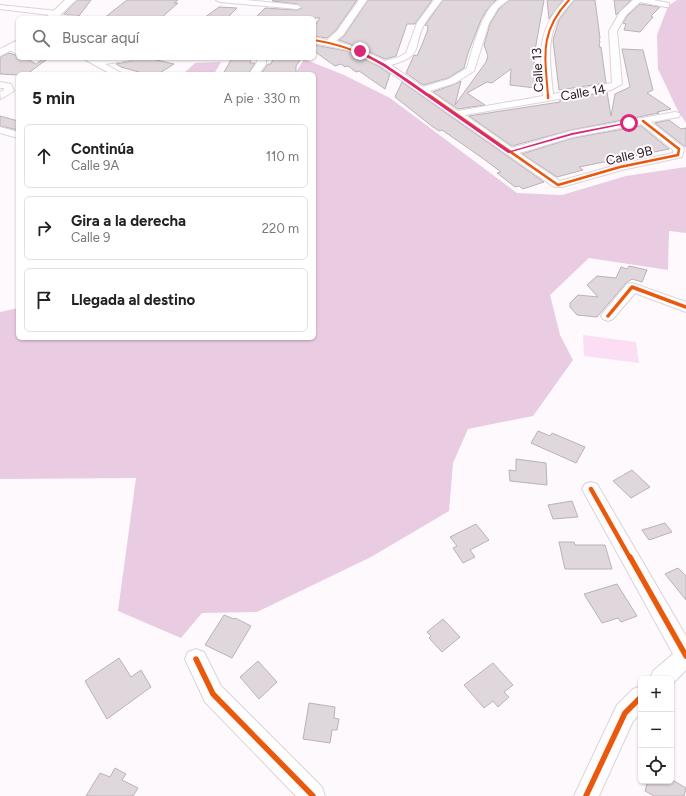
<!DOCTYPE html>
<html lang="es">
<head>
<meta charset="utf-8">
<style>
  body { margin:0; font-family:Figtree,sans-serif; background:#f2f2f2; color:#222 }
  .controls { position:absolute; right:12px; bottom:12px; display:grid; overflow:hidden; border-radius:6px; box-shadow:0 1px 3px #0004 }
  .controls button { width:36px; height:36px; display:grid; place-items:center; padding:0; border:0; border-bottom:1px solid #e0e0e0; background:#fff; color:#222; font:20px sans-serif }
  .stop { position:absolute; width:12px; height:12px; margin:-9px; border:3px solid #db2777; border-radius:50%; background:#fff }
  .stop.end { background:#db2777; border-color:#fff; box-shadow:0 1px 4px #0008 }
  .list { margin:0; padding:0; list-style:none }
  h2 { display:flex; justify-content:space-between; align-items:center; height:52px; margin:0; padding:0 16px; font-size:17px }
  h2 small { font-size:13px; font-weight:400; color:#767676 }
  .list li { display:grid; grid-template-columns:26px 1fr auto; gap:12px; align-items:center; box-sizing:border-box; height:64px; margin:0 8px 8px; padding:0 8px; border:1px solid #e0e0e0; border-radius:6px }
  .list b { display:block; font-size:15px; white-space:nowrap }
  .list p { margin:0; font-size:13px; white-space:nowrap; color:#767676 }
  .list em { font-size:13px; font-style:normal; color:#767676 }
  .icon { flex:none; width:22px; height:22px; fill:none; stroke:currentColor; stroke-width:2; stroke-linecap:round; stroke-linejoin:round }
  .map { position:relative; flex:none; width:686px; height:796px; overflow:hidden }
  .search { position:absolute; background:#fff; box-shadow:0 1px 3px #0004; left:16px; top:16px; width:300px; height:44px; display:flex; align-items:center; gap:10px; box-sizing:border-box; padding:0 14px; border-radius:6px; color:#767676; font-size:15px }
  .panel { position:absolute; background:#fff; box-shadow:0 1px 3px #0004; left:16px; top:72px; width:300px; height:268px; border-radius:6px }
  .map>svg:first-child { display:block }
  .green { fill:#fbdef3 }
  .forest { fill:#e9cce1 }
  .building { fill:#e0d7dd; stroke:#b9b2b7 }
  .lines { fill:none; stroke-linecap:round; stroke-linejoin:round }
  .minor-casing { stroke:#dbd3d8; stroke-width:2 }
  .tertiary-casing { stroke:#dbd3d8; stroke-width:2 }
  .minor { fill:#fffeff; fill-rule:evenodd }
  .tertiary { fill:#fffeff; fill-rule:evenodd }
  .cycleway-far4-casing { stroke:#fff8fd; stroke-width:3.5 }
  .cycleway-far3-casing { stroke:#fff8fd; stroke-width:4 }
  .cycleway-far2-casing { stroke:#fff8fd; stroke-width:5.5 }
  .cycleway-far1-casing { stroke:#fff8fd; stroke-width:7 }
  .cycleway-casing { stroke:#fff8fd; stroke-width:8 }
  .cycleway-far4 { stroke:#e8590c; stroke-width:2 }
  .cycleway-far3 { stroke:#e8590c; stroke-width:2.5 }
  .cycleway-far2 { stroke:#e8590c; stroke-width:3.5 }
  .cycleway-far1 { stroke:#e8590c; stroke-width:4.5 }
  .cycleway { stroke:#e8590c; stroke-width:5.5 }
  .route { fill:#db2777 }
  .labels { text-anchor:middle; stroke-width:4; stroke-linejoin:round; paint-order:stroke }
  .far-street-label { font-size:13px; fill:#241821; stroke:#fff8fd }
</style>
</head>
<body>
<div class="map">
<svg width="686" height="796" viewBox="0 0 686 796">
  <rect width="100%" height="100%" fill="#fef9fc"/>
  <polygon class="green" points="583,335 636,342 639,363 584,356"/>
  <g class="forest">
    <polygon points="677,0 686,0 686,123 678,111 658,69 657,35 668,6"/>
    <polygon points="304,59 344,75 390,98 517,193 562,195 626,176 686,167 686,233 669,231 668,270 589,258 550,295 560,335 573,360 533,416 468,429 453,463 449,511 371,557 257,612 202,613 181,638 118,611 136,478 0,479 0,312 18,308 18,338 314,338 314,74 295,74"/>
    <polygon points="221,62 214,74 183,74 195,63"/>
  </g>
  <g class="building">
    <polygon points="77,0 91,0 79,16 64,14"/>
    <polygon points="127,0 178,0 174,3 178,3 161,18 104,18"/>
    <polygon points="273,0 357,0 336,30 327,38 314,36 314,27 320,18 257,18 258,17 256,17 265,8 297,10 302,8 297,4 272,1"/>
    <polygon points="368,0 432,0 415,24 407,24 396,56 385,59 361,48 339,40 344,36"/>
    <polygon points="443,0 496,0 486,11 481,20 468,53 464,68 448,78 423,85 406,73 414,55 417,56 421,47 427,32 428,26 425,25 426,24"/>
    <polygon points="509,0 544,0 534,56 535,88 510,85 511,69 492,83 487,82 467,93 485,105 458,109 433,92 455,84 461,81 455,105 486,62 488,56 484,45 490,24 499,9"/>
    <polygon points="547,0 563,0 549,19"/>
    <polygon points="574,0 595,0 600,38 599,40 600,41 599,47 601,47 606,83 559,90 553,40 559,20"/>
    <polygon points="614,0 631,0 616,15"/>
    <polygon points="640,4 660,7 651,16 653,17 640,32 624,30 626,24 623,23 627,16"/>
    <polygon points="219,7 237,8 227,18 204,18"/>
    <polygon points="314,45 347,51 380,67 390,74 385,89 359,71 356,72 348,66 345,67 341,64 335,66 314,51"/>
    <polygon points="622,49 643,50 653,90 647,93 671,109 657,112 659,113 571,130 512,146 469,116 560,102 560,100 607,92 611,116 615,94 630,87"/>
    <polygon points="9,53 18,56 18,58 26,58 35,64 41,61 41,59 46,60 27,74 18,74 18,75 0,74 0,57"/>
    <polygon points="134,58 147,58 174,64 158,74 146,74 121,67 116,64 132,61"/>
    <polygon points="232,58 251,58 250,63 255,63 248,74 223,74"/>
    <polygon points="276,58 301,59 296,66 296,74 261,74 268,64 271,64 273,59"/>
    <polygon points="402,82 544,182 523,189 519,186 515,187 497,173 501,172 481,157 442,130 439,131 433,127 395,97"/>
    <polygon points="0,116 18,121 18,130 0,126"/>
    <polygon points="669,120 681,129 686,128 686,146 684,146 655,123"/>
    <polygon points="641,126 669,149 579,167 583,170 557,177 522,154 573,138"/>
    <polygon points="629,266 647,270 642,282 632,279 626,283 597,317 577,315 570,307 570,303 578,295 598,297 587,285 597,276 616,278 621,267 627,269"/>
    <polygon points="538,431 550,436 552,433 585,447 576,463 531,443"/>
    <polygon points="516,459 546,463 547,485 510,481 509,470 516,471"/>
    <polygon points="632,470 650,487 631,498 613,481"/>
    <polygon points="572,501 578,517 553,519 548,505"/>
    <polygon points="665,523 672,532 649,540 642,530"/>
    <polygon points="476,524 489,540 470,550 475,557 463,563 453,548 457,546 450,537"/>
    <polygon points="559,542 574,542 575,545 605,545 612,569 565,569"/>
    <polygon points="678,568 686,576 686,600 665,574"/>
    <polygon points="617,584 637,616 621,622 618,618 602,623 584,594"/>
    <polygon points="224,615 234,619 235,618 251,626 232,658 205,645"/>
    <polygon points="443,619 460,637 442,652 429,638 431,636 427,632"/>
    <polygon points="119,658 131,677 141,670 151,687 107,719 85,681"/>
    <polygon points="258,661 277,682 259,699 240,677"/>
    <polygon points="493,663 513,685 504,692 509,697 498,707 493,701 484,708 464,685"/>
    <polygon points="309,703 335,707 334,718 339,719 337,730 332,730 330,743 303,739"/>
    <polygon points="115,768 126,774 122,780 138,788 133,796 86,796 100,773 110,777"/>
    <polygon points="648,781 674,781 686,788 684,796 654,796 645,791"/>
  </g>
  <g class="lines">
    <g class="minor-casing">
      <g id="minor">
        <polygon points="216,0 246,0 297,5 301,7 297,9 220,2"/>
        <path d="M359,0H367L343,35L336,41L361,49L385,61L399,57L406,53L417,23L434,0H442C437,7 430,15 425,23C411,48 426,55 391,65L423,87L449,79L467,68C472,51 482,8 499,0C501,0 505,0 508,0L498,8L489,23L474,71L455,83L430,91L458,111L543,96C541,56 535,31 565,0H573C567,8 560,14 556,23C546,45 551,71 553,94L612,83L609,31L620,12L633,0H653L669,3V7H666L640,2L626,15L617,31L622,84L611,90L465,115L512,148L571,131L675,112L679,113L680,115L679,117L651,122L683,147L684,149L682,157L622,170L562,187H554L381,66L347,50L314,43V37L327,40L337,31ZM641,124L673,150V153L620,164L560,181L519,153L573,137Z"/>
        <polygon points="0,5 57,11 61,13 59,15 76,16 80,18 48,18 48,15 50,15 0,9"/>
        <polygon points="10,45 18,49 18,55 6,48"/>
        <polygon points="27,58 39,58 40,60 36,63"/>
        <polygon points="82,58 96,60 133,58 132,60 105,64 123,74 111,74"/>
        <polygon points="258,58 266,58 266,64 259,74 249,74 256,64"/>
        <polygon points="0,82 11,84 14,91 1,99 0,92 4,90 4,88 0,88"/>
        <polygon points="0,127 18,132 18,138 0,133"/>
        <polygon points="632,283 686,302 686,312 635,293 613,319 608,321 603,319 601,316 603,313 627,284"/>
        <polygon points="591,482 597,484 686,636 686,670 671,685 671,679 650,679 653,671 673,654 582,489 585,484"/>
        <polygon points="196,649 204,652 221,686 322,787 325,796 296,796 205,702 185,659 188,652"/>
        <polygon points="641,686 641,713 633,721 599,796 574,796 617,705 633,689"/>
      </g>
    </g>
    <g class="tertiary-casing">
      <g id="tertiary">
        <polygon points="65,0 76,0 57,18 46,18"/>
        <polygon points="18,40 18,47 0,56 0,49"/>
      </g>
    </g>
    <use href="#minor" class="minor"/>
    <use href="#tertiary" class="tertiary"/>
    <g class="cycleway-far4-casing">
      <g id="cycleway-far4">
        <path d="M314,40C364,48 391,69 430,96"/>
        <path d="M548,96C545,56 539,32 569,0"/>
      </g>
    </g>
    <g class="cycleway-far3-casing">
      <g id="cycleway-far3">
        <polyline points="429,95 558,185 620,167 678,155 679,149 643,121"/>
        <polyline points="548,95 548,98"/>
      </g>
    </g>
    <g class="cycleway-far2-casing">
      <polyline id="cycleway-far2" points="608,316 632,287 686,307"/>
    </g>
    <g class="cycleway-far1-casing">
      <polyline id="cycleway-far1" points="591,489 630,558"/>
    </g>
    <g class="cycleway-casing">
      <g id="cycleway">
        <polyline points="630,557 686,656"/>
        <polyline points="196,659 213,694 313,796"/>
        <polyline points="586,796 625,713 641,697"/>
      </g>
    </g>
    <use href="#cycleway-far4" class="cycleway-far4"/>
    <use href="#cycleway-far3" class="cycleway-far3"/>
    <use href="#cycleway-far2" class="cycleway-far2"/>
    <use href="#cycleway-far1" class="cycleway-far1"/>
    <use href="#cycleway" class="cycleway"/>
  </g>
  <polygon class="route" points="359,50 385,64 510,151 572,133 629,122 631,123 572,135 508,153 382,65 359,52"/>
  <g class="labels">
    <g class="far-street-label">
      <text transform="translate(537 70) rotate(-93)" y="5">Calle 13</text>
      <text transform="translate(583 92) rotate(-10)" y="5">Calle 14</text>
      <text transform="translate(629 155) rotate(-13)" y="5">Calle 9B</text>
    </g>
  </g>
</svg>
<div class="controls">
<button>+</button>
<button>−</button>
<button><svg class="icon" aria-label="locate" viewBox="0 0 24 24"><circle cx="12" cy="12" r="6"/><path d="M12 2v4M12 18v4M2 12h4M18 12h4"/></svg></button>
</div>
<div class="stop" style="left:629px;top:123px"></div>
<div class="stop end" style="left:360px;top:51px"></div>
<div class="search"><svg class="icon" aria-label="search" viewBox="0 0 24 24"><circle cx="10" cy="10" r="6"/><path d="M15 15l6 6"/></svg>Buscar aquí</div>
<section class="panel">
<h2>5 min<small>A pie · 330 m</small></h2>
<ul class="list">
<li><svg class="icon" aria-label="ahead" viewBox="0 0 24 24"><path d="M12 20V5M6 11l6-6 6 6"/></svg><div><b>Continúa</b><p>Calle 9A</p></div><em>110 m</em></li>
<li><svg class="icon" aria-label="right" viewBox="0 0 24 24"><path d="M7 20v-9h11M14 6l5 5-5 5"/></svg><div><b>Gira a la derecha</b><p>Calle 9</p></div><em>220 m</em></li>
<li><svg class="icon" aria-label="arrive" viewBox="0 0 24 24"><path d="M6 21V4h12l-3 4 3 4H6"/></svg><div><b>Llegada al destino</b></div></li>
</ul>
</section>
</div>
</body>
</html>
